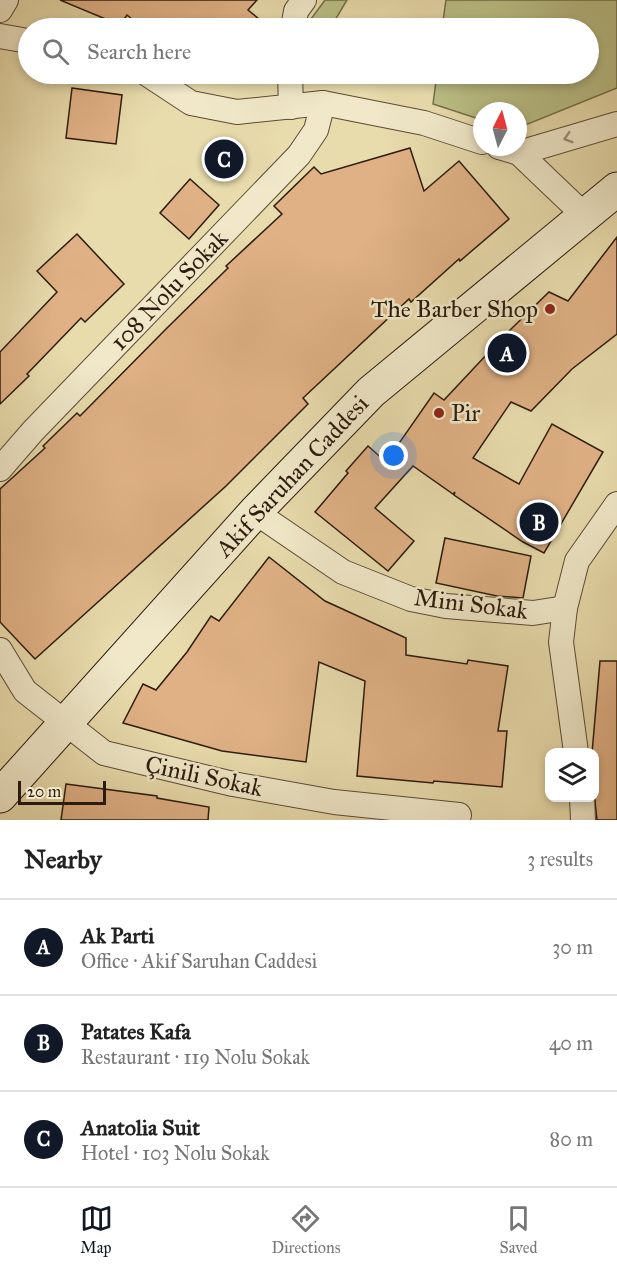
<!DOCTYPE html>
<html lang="en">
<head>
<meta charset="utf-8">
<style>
  body { margin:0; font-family:"IM FELL Great Primer",serif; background:#f2f2f2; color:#222 }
  .controls { position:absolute; right:18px; bottom:18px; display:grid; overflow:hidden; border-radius:12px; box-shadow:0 3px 9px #0003 }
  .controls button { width:54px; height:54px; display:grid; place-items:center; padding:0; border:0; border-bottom:2px solid #e0e0e0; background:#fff; color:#222; font:30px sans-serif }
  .compass { position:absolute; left:473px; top:102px; width:54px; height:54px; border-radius:50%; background:#fff; box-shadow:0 3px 9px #0003; rotate:6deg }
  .scale { position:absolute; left:18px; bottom:15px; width:88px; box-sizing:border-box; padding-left:6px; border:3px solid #2c1b0e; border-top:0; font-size:16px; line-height:21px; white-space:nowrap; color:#2c1b0e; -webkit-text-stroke:4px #f0e8c9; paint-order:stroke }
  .you { position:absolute; left:394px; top:456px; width:21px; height:21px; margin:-15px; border:4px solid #fff; border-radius:50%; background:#1a73e8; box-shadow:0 0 0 9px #1a73e833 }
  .badge { display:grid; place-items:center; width:39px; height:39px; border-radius:50%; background:#111827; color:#fff; font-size:20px; font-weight:700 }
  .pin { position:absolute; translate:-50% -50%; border:3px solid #fff; box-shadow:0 2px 6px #0006 }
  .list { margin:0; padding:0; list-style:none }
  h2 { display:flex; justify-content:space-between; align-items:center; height:78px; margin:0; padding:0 24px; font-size:26px }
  h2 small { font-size:20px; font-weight:400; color:#767676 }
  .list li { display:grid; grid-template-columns:39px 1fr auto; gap:18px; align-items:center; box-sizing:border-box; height:96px; padding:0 24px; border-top:2px solid #e0e0e0 }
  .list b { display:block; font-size:22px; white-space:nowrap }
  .list p { margin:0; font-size:20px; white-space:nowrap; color:#767676 }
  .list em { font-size:20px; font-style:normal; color:#767676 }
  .icon { flex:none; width:33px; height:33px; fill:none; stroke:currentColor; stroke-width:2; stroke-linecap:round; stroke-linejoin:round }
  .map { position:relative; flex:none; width:617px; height:820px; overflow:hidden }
  .search { position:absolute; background:#fff; box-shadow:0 3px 9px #0003; left:18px; right:18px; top:18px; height:66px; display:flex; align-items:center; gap:15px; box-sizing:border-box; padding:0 21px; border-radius:33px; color:#767676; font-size:22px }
  .sheet { height:366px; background:#fff }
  nav { display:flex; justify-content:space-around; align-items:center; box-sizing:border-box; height:84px; border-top:2px solid #e0e0e0; background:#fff; font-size:16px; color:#767676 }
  nav a { display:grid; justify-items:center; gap:3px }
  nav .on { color:#111827 }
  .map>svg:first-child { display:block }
  .green { fill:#babf86; stroke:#736d4a; stroke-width:1.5 }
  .building { fill:#dfb185; stroke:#2c1b0e; stroke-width:1.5 }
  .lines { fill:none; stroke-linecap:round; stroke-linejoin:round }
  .street-casing { stroke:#5b4b36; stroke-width:26 }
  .secondary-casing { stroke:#2c1b0e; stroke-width:35 }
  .street { stroke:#f0e8c9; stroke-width:24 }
  .secondary { stroke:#f0e8c9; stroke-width:33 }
  .oneway { stroke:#988c75 }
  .poi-dot { fill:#8f2418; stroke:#f0e8c9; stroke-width:2 }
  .labels { text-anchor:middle; stroke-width:5; stroke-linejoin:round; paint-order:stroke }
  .street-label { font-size:24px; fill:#2c1b0e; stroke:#f0e8c9 }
  .poi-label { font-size:24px; fill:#2c1b0e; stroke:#f0e8c9; text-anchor:end }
</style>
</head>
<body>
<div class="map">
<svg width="617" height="820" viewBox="0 0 617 820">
  <rect width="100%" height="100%" fill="#e8dbac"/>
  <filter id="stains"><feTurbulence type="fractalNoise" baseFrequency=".00333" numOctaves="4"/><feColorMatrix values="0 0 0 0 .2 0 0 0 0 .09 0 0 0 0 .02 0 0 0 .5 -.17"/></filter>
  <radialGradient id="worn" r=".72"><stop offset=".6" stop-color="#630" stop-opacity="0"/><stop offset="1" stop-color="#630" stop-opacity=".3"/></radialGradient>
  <g class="green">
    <polygon points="325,0 347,0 332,25 333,28 311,28 311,19"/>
    <polygon points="446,0 617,0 617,88 518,128 518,111 482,111 482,120 433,104 437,74 588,74 588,28 442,28"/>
  </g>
  <g class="building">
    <polygon points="60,0 257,0 248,10 270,28 143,28 127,15 120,25"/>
    <polygon points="72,88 122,95 116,144 66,138"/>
    <polygon points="410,148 424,191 459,161 509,219 460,261 459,259 411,302 409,299 303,398 308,404 226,486 35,659 0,622 0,489 45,448 43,446 77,413 80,416 166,329 228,268 226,266 282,214 274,206 314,167 321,174"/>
    <polygon points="190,179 219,205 189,239 160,213"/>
    <polygon points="77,234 124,284 85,322 81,318 27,374 29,376 0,404 0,352 57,292 37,271"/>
    <polygon points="617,237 617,334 572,369 531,411 511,402 473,458 519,484 552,424 603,452 544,553 523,542 454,495 455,492 453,494 413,466 375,508 414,541 388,571 315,512 348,473 346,471 368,446 386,462 434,393 444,400 505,335 549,292 568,301"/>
    <polygon points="445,538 531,556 523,598 497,596 436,583"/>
    <polygon points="269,557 325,601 406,638 406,655 467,664 468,660 508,666 498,731 507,731 502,787 434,781 433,783 357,776 365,681 319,662 306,762 222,751 123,723 143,684 156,690 187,652 211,616 219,621"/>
    <polygon points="600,661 617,661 617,820 597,820 594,792 594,753 592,753"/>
    <polygon points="66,784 157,796 157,798 209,807 208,820 61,820"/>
  </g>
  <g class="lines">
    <g class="street-casing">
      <g id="street">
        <polyline points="0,10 6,0"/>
        <polyline points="293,28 296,11 304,0"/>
        <polyline points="0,36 28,41"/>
        <polyline points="147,74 191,103 237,112 323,103 424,123 482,142"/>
        <polyline points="290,74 291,107"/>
        <polyline points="499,147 519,153 584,215"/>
        <polyline points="519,153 617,124"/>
        <polyline points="0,469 33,431 299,155 316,130 323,103"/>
        <polyline points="255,512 343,572 411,599 446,606 533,613 565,608"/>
        <polyline points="0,650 25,691 104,753 233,784 334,802 459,815"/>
        <polyline points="576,752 561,642 565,608 577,561 617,504"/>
        <polyline points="582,798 583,820"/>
      </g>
    </g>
    <g class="secondary-casing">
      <polyline id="secondary" points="0,796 255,512 371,392 617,189"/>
    </g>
    <use href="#street" class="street"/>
    <use href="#secondary" class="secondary"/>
  </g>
  <defs><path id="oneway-chevron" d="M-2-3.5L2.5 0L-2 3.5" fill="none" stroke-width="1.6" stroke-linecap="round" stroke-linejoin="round" transform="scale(1.5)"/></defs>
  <use class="oneway" href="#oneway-chevron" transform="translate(568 138) rotate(163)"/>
  <g class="poi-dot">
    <circle cx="550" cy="309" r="6"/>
    <circle cx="439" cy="413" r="6"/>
  </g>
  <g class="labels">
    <g class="street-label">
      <text transform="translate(169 290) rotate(-46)" y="8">108 Nolu Sokak</text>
      <text transform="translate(292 476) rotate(-47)" y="8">Akif Saruhan Caddesi</text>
      <text transform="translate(471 604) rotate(7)" y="8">Mini Sokak</text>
      <text transform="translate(204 776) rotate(12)" y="8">Çinili Sokak</text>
    </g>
    <g class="poi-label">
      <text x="538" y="317">The Barber Shop</text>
      <text x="451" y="421" text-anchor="start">Pir</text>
    </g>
  </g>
  <rect width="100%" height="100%" filter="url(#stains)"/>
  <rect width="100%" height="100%" fill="url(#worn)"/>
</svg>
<div class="controls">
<button><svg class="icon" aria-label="layers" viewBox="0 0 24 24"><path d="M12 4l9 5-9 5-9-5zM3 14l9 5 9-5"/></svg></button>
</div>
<svg class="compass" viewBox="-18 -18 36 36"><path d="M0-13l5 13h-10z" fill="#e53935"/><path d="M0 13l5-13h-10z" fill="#767676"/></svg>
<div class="scale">20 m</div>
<div class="you"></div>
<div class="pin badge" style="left:507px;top:353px">A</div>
<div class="pin badge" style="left:539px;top:522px">B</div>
<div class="pin badge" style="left:224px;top:159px">C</div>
<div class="search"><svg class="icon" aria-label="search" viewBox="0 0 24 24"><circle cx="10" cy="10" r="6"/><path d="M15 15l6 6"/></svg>Search here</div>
</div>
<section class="sheet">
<h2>Nearby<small>3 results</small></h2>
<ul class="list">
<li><span class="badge">A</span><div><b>Ak Parti</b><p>Office · Akif Saruhan Caddesi</p></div><em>30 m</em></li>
<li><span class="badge">B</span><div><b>Patates Kafa</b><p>Restaurant · 119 Nolu Sokak</p></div><em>40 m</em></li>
<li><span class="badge">C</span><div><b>Anatolia Suit</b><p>Hotel · 103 Nolu Sokak</p></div><em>80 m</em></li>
</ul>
</section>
<nav>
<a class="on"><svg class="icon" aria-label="map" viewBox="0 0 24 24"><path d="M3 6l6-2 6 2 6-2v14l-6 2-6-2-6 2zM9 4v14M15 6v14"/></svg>Map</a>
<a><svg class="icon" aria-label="directions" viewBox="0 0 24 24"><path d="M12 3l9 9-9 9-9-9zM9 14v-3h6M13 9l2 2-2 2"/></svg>Directions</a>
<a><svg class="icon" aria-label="saved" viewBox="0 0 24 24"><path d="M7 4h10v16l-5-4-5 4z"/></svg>Saved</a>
</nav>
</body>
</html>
